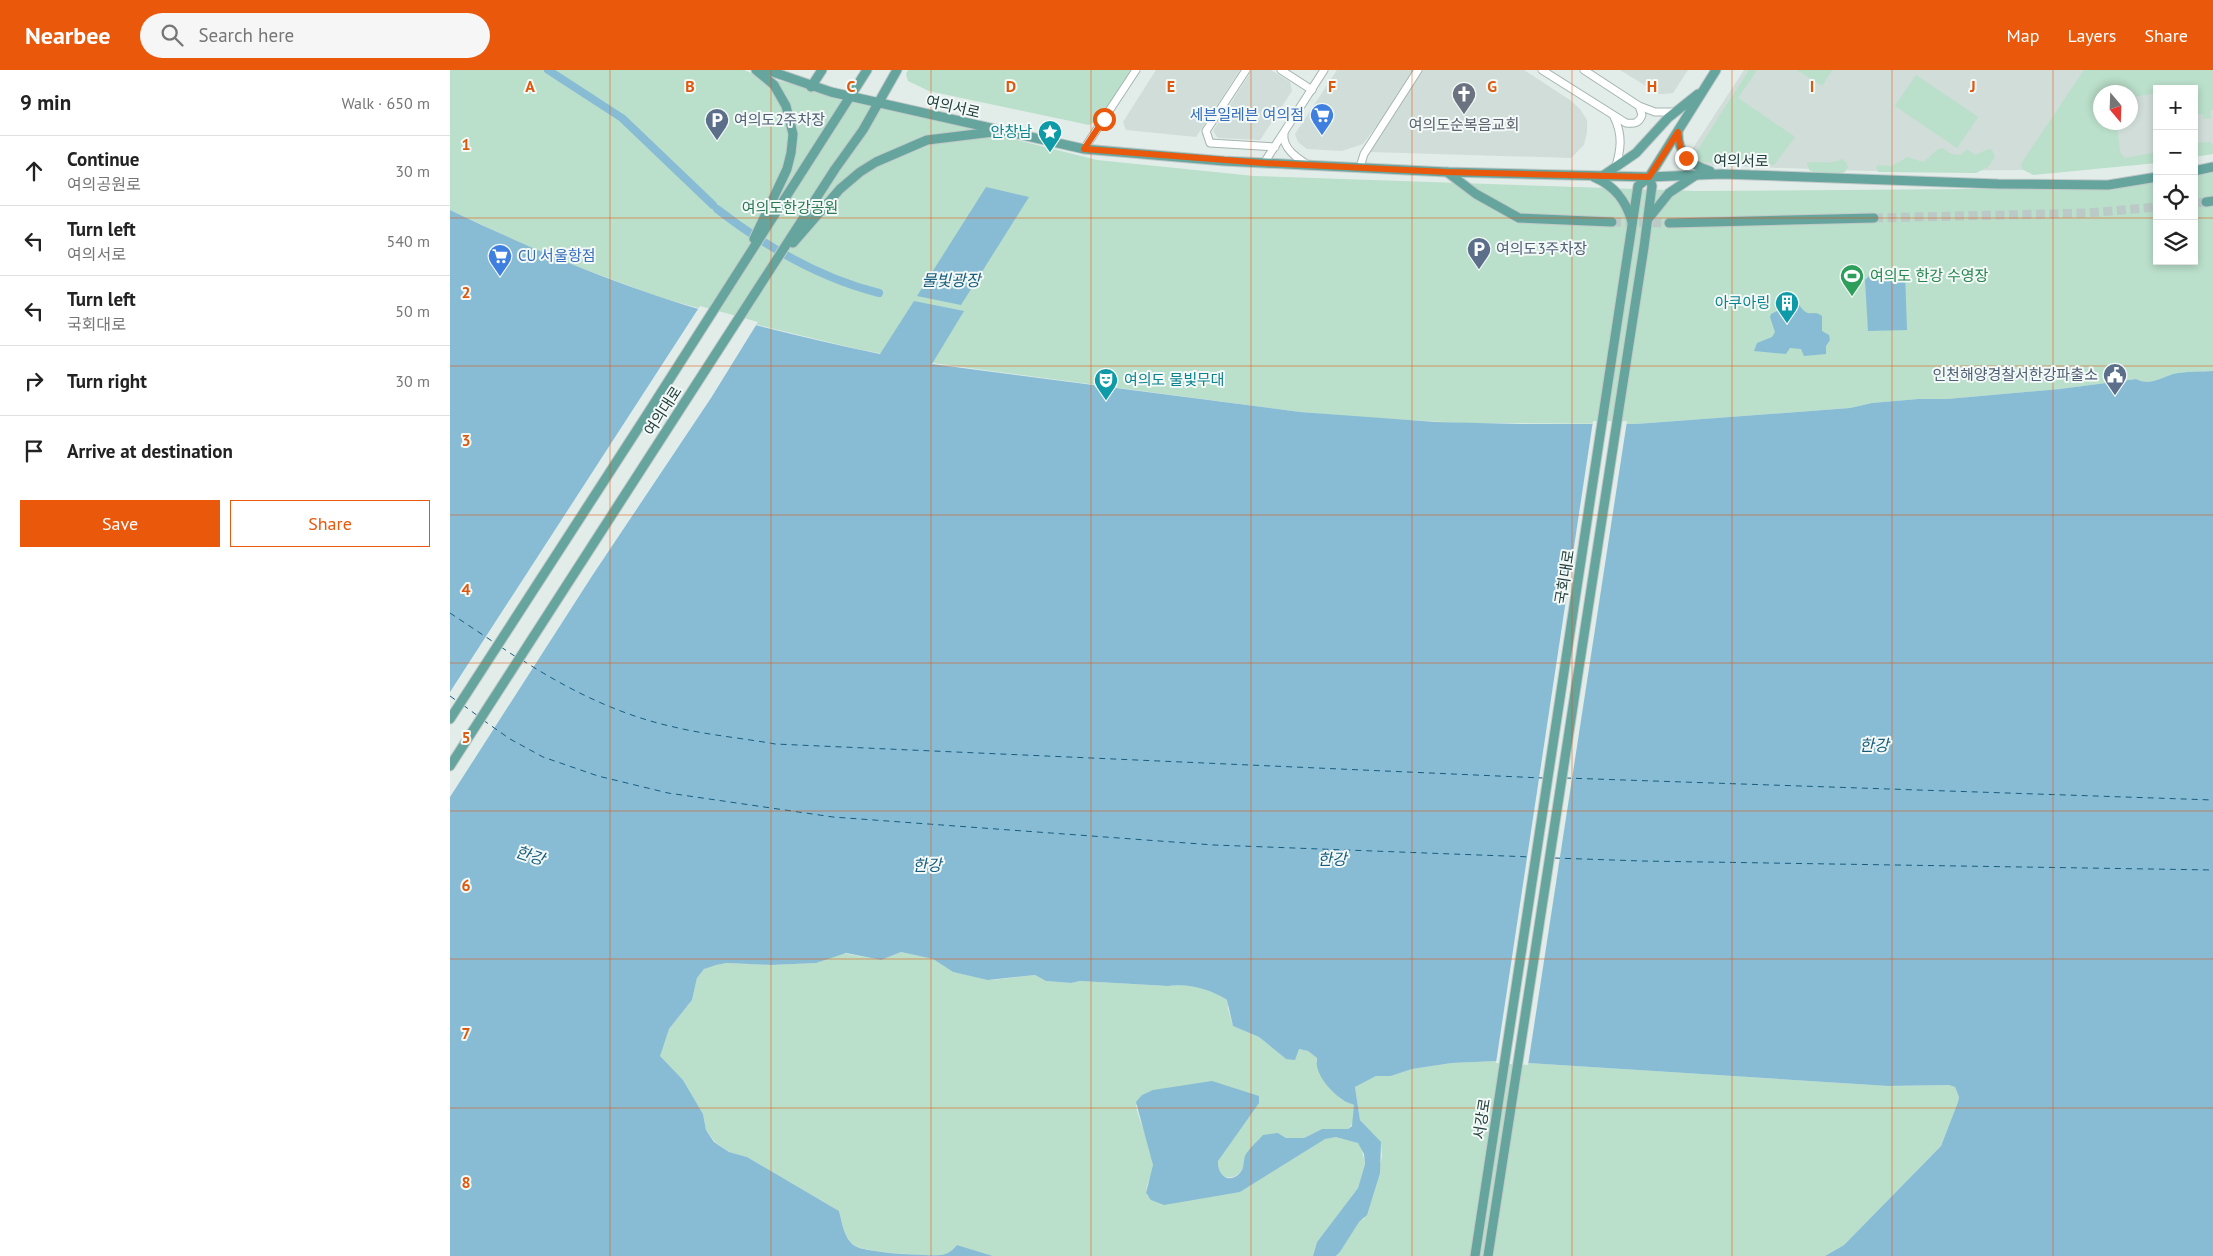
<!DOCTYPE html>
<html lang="en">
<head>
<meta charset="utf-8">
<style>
  body { margin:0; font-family:"PT Sans","Noto Sans KR",sans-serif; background:#f6f6f6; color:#222 }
  .controls { position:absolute; right:15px; top:15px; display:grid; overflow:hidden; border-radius:0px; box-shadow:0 2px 8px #0003 }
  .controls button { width:45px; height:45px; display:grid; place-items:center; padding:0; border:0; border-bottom:1px solid #e0e0e0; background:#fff; color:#222; font:25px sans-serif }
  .compass { position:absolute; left:1643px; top:15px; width:45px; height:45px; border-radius:50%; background:#fff; box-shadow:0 2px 8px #0003; rotate:161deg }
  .stop { position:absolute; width:15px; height:15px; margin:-11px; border:4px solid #ea580c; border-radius:50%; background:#fff }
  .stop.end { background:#ea580c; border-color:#fff; box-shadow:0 1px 5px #0008 }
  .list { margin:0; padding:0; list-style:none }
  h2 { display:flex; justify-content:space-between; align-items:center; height:65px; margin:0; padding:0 20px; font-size:21px }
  h2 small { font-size:16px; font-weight:400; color:#767676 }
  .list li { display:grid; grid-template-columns:32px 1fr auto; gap:15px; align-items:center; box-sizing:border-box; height:70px; padding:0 20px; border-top:1px solid #e0e0e0 }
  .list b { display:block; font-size:19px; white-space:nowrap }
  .list p { margin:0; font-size:16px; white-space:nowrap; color:#767676 }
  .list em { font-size:16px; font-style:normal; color:#767676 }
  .actions { display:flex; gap:10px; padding:15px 20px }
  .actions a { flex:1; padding:11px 0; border:1px solid #ea580c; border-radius:0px; text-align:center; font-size:18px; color:#ea580c }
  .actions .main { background:#ea580c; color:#fff }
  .icon { flex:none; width:28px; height:28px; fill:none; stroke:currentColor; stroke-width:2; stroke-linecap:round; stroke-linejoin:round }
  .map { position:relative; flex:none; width:1763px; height:1186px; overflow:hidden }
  header { display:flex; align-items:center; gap:30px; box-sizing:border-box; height:70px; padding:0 25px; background:#ea580c; color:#fff }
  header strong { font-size:24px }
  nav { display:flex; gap:28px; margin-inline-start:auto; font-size:18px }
  .search { width:350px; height:45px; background:#f6f6f6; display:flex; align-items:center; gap:12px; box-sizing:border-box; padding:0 18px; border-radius:28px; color:#767676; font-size:19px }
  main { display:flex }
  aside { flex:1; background:#fff }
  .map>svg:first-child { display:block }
  .built { fill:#d0ddd9; fill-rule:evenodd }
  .green { fill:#badfca }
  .water { fill:#88bcd5 }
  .pier { fill:#e2edea }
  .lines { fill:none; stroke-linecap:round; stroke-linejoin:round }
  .canal { stroke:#88bcd5; stroke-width:8 }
  .ferry { stroke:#185d7e; stroke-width:1; stroke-dasharray:6 5; stroke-linecap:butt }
  .major-tunnel { stroke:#bbcac7; stroke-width:9; stroke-dasharray:9 4.5; stroke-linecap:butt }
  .minor-casing { stroke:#a4b5b2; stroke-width:9 }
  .major-casing { stroke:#c1c9c8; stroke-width:11 }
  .minor { stroke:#fff; stroke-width:7 }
  .major { stroke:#65a59e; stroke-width:9 }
  .route { stroke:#ea580c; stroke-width:6 }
  .grid { fill:none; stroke:#de580e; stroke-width:1; stroke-opacity:0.55 }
  .labels { text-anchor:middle; stroke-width:4; stroke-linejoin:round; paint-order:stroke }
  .street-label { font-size:15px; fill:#213f3c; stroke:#f3f9f7 }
  .shop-label { font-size:15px; fill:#366cbe; stroke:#f3f9f7; text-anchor:end }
  .service-label { font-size:15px; fill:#4e5e75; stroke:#f3f9f7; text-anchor:start }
  .worship-label { font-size:15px; fill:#5b616d; stroke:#f3f9f7 }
  .culture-label { font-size:15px; fill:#0d838f; stroke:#f3f9f7; text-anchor:end }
  .park-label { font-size:15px; fill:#297854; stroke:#f3f9f7 }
  .leisure-label { font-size:15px; fill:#27864d; stroke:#f3f9f7; text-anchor:start }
  .water-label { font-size:16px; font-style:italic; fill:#185d7e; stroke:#f3f9f7 }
  .grid-label { font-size:16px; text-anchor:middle; font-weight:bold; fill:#de580e; stroke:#f3f9f7; stroke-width:4; stroke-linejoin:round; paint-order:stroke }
</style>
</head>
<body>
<header>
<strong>Nearbee</strong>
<div class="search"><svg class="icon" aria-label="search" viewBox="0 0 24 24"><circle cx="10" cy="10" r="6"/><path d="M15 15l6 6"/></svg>Search here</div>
<nav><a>Map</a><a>Layers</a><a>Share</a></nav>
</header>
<main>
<aside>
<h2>9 min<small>Walk · 650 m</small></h2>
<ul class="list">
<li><svg class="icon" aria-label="ahead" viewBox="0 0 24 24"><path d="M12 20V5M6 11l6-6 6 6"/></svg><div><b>Continue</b><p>여의공원로</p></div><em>30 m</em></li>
<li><svg class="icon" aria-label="left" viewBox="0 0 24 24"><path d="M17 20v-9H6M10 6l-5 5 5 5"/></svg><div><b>Turn left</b><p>여의서로</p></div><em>540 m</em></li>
<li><svg class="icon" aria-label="left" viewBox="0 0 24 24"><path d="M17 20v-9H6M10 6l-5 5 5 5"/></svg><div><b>Turn left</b><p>국회대로</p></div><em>50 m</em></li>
<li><svg class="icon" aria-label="right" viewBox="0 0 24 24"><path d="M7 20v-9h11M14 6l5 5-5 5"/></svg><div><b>Turn right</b></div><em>30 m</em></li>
<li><svg class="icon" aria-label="arrive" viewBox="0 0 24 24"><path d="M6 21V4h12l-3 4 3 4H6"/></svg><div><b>Arrive at destination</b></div></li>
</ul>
<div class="actions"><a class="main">Save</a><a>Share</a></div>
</aside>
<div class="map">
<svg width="1763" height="1186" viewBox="0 0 1763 1186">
  <rect width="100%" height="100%" fill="#e2edea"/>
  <g class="built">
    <polygon points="706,0 790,0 746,67 676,60 673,52"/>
    <polygon points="802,0 821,0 840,12 842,21 810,70 768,68 763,61"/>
    <polygon points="887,0 963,0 933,47 913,74 892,81 857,79 848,72 845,64"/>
    <polygon points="973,0 1074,0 1120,30 1130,39 1137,50 1137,62 1134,75 1121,88 920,82"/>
    <polygon points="1170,0 1238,0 1223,23 1215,24 1209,24"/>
    <path d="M1294,0H1763V81L1744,84V19H1707V90L1579,100L1418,101L1248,95L1240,86L1241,81ZM1650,22H1680V52H1650Z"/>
  </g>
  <g class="green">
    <path d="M0,0H294L306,5L647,90L804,106L1246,121L1658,118L1707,110V191H1744V104L1763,101V301C1750,302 1736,301 1723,304C1710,308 1700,316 1686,309L1610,319L1497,329H1468L1422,333L1400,338L1186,354L1014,353L920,348L850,342L482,293L407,279L308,255L209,227L94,184L0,140Z"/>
    <polygon points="458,0 681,0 649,49 639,55 479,21 458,11 456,4"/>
    <polygon points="1299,0 1307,0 1288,28 1345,67 1324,95 1250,92 1245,84"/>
    <polygon points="1347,0 1382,0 1372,16"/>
    <polygon points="1634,0 1763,0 1763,40 1760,41 1761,48 1754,49 1753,44 1744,45 1744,19 1707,19 1707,23 1683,27 1681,34 1680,22 1650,22 1650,52 1667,53 1670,82 1675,88 1707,82 1707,93 1583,105 1572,99 1571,94"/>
    <polygon points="1466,5 1528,47 1507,78 1445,36"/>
    <polygon points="1760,72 1763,76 1763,84 1744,87 1744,73"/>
    <path d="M1492,78L1501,84L1511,85L1517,79L1525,85L1539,79L1542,80L1545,87L1538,97L1526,103L1428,102L1426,97L1428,95L1442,96L1458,87L1473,92C1481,88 1483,80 1492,78Z"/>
    <path d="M1391,89L1396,92L1398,97L1395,102C1382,106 1370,107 1359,100L1357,93C1369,90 1381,96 1391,89Z"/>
    <path d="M451,882L483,889L503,902L543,910L585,905L596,911L621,913L630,911L718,916C736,913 764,918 778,931V939L783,956L809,967L836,989L849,979L858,981L867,988L866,991L877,1015L891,1029L904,1035V1052L898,1059H872L854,1068H836L828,1063L795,1089C793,1118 756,1110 771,1085L699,1022L692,1025L686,1036C690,1055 702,1076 703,1095C703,1106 694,1115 697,1126L790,1122L870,1071C882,1065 901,1065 911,1076L915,1094L908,1118L867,1172L863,1186H543L507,1175C503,1180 498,1184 491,1185C477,1186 415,1183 404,1175C394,1168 392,1152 389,1141L297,1087L279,1082L265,1072L256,1060L253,1044L233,1010L209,986L219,959L242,930L247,908L254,899L260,896L277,893L321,895L366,893L392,883L431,890Z"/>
    <polygon points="1046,991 1438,1016 1500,1015 1505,1017 1509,1027 1508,1032 1491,1076 1394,1175 1375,1186 886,1186 890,1182 909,1151 914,1149 932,1087 931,1073 910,1050 905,1017 926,1006 941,1006 962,999 1002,993"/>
  </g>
  <g class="water">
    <polygon points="536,117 579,127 511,235 467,226"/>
    <path d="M0,140C69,173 138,203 210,227C282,251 356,268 430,284L464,231L514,241L482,294L850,342L986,352L1070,354H1186L1400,338L1422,333L1468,329H1497L1610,319L1686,309C1700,316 1710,308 1723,304C1736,301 1750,302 1763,301V1186H1375L1394,1175L1491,1076L1508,1032L1509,1027L1505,1017L1499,1015L1438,1016L1046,991L1002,993L962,999L941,1006H926L905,1017L910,1050L931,1072L930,1103L917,1145L909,1152L890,1182L886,1186H863L867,1172L908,1118L915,1094L914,1084L908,1073L886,1067L875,1069L790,1122L714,1135L701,1130L696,1123L703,1095L686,1032L692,1025L703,1020L762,1011L809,1026V1033L768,1091C767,1103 777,1115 789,1104C795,1098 793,1092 795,1086C799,1078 808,1071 813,1065L828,1063L836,1068H854L872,1059H898L902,1056L904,1035C900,1033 897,1033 893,1030C881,1022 864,1004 867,988L858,981L849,979L845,990L836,989L809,967L783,956L777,930C761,919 737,913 718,916L630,911L621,913L596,911L585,905L538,910L503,902L483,889L451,882L431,890L396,883L366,893L321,895L277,893L266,895L254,899L247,908L242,930L219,959L210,986L233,1010L253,1044L256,1060L264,1072L279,1082L297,1087L389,1141C392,1152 394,1169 405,1176C416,1183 477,1186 491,1185C498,1184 503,1180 507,1175L543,1186H0Z"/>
    <polygon points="1455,203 1457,260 1418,261 1415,210 1421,204"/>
    <path d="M1340,229L1346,230C1360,253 1360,237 1372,246V261L1379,265L1380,270L1376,276V284L1354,286L1351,279L1340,278L1336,284L1304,281L1307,273L1322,267L1325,262L1320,247L1321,244L1329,240Z"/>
  </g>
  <g class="pier">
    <polygon points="250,236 308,252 261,328 142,506 0,727 0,622"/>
    <polygon points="1143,351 1177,351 1078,995 1046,993"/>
  </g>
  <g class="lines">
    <g class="canal">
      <polyline points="98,0 172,48 263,135"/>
      <path d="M267,139C316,177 369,208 429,223"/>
    </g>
    <g class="ferry">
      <polyline points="0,543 45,573"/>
      <polyline points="51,577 66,587"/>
      <path d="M72,590C119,620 169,645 224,657C257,665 292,668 325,674L1093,708"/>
      <polyline points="0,626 7,631"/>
      <polyline points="13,635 28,646"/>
      <polyline points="33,650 60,669 93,687 148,706 218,723 383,747 764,775 1082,787"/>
      <polyline points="1115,708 1763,730"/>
      <polyline points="1104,788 1192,791 1763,800"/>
    </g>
    <g class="major-tunnel">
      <polyline points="1744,133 1756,132"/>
      <polyline points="1424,148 1638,143 1707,137"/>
      <polyline points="1162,152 1219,153"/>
    </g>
    <g class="minor-casing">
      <g id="minor">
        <polyline points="796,0 756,61 760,73 825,77"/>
        <polyline points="831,0 862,20"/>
        <path d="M1092,0L1176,53C1185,54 1189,53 1192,45L1189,36"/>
        <polyline points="1134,0 1189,36 1205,42 1225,42"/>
        <path d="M1164,47C1173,65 1171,80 1165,99"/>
        <path d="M834,64C832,78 847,88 858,95"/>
        <polyline points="634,79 686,0"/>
        <polyline points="814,93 874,0"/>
        <polyline points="910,97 914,84 968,0"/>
      </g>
    </g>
    <g class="major-casing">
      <g id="major">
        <polyline points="317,0 381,22 634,79 774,91 996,102 1199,107 1272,104 1548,114 1658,115 1707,107"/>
        <polyline points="361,17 372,0"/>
        <path d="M1228,62C1228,84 1240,95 1260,101"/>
        <polyline points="1744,101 1763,97"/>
        <polyline points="997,102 1026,124 1069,148 1162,152"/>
        <polyline points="1154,105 1186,83 1218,48 1248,24"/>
        <path d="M1144,107C1165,116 1176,131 1182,152"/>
        <polyline points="1756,132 1763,131"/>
        <polyline points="1199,148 1219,123 1246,105"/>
        <polyline points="1219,153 1424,148"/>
        <polyline points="304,169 337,99 341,83 343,64 336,36 324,15 306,0"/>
        <polyline points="343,173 390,119 410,102 426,92 477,70 543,62"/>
        <polyline points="0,649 198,343 417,0"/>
        <polyline points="0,696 385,99 413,60 447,0"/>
        <polyline points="1025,1186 1188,116 1199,107 1266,0"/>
        <polyline points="1038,1186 1194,177 1202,116 1199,107"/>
      </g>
    </g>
    <use href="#minor" class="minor"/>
    <use href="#major" class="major"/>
  </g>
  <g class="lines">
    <polyline class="route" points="654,49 634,79 814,93 996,102 1199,107 1228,62 1230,76 1236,88"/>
  </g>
  <path class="grid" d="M160,0V1186M321,0V1186M481,0V1186M641,0V1186M801,0V1186M962,0V1186M1122,0V1186M1282,0V1186M1442,0V1186M1603,0V1186M0,148H1707M1744,148H1763M0,296H1763M0,445H1763M0,593H1763M0,741H1763M0,889H1763M0,1038H1763"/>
  <defs>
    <g id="church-pin" transform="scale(1.25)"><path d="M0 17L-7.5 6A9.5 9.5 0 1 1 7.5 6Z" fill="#6b7280" stroke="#f3f9f7"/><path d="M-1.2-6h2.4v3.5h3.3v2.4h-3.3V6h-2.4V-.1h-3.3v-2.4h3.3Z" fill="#fff"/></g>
    <g id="supermarket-pin" transform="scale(1.25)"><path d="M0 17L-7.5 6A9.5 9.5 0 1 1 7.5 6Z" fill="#3f7fe0" stroke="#f3f9f7"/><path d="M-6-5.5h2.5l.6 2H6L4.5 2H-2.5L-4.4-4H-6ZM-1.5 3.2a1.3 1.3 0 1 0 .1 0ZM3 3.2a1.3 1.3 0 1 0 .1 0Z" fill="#fff"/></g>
    <g id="parking-pin" transform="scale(1.25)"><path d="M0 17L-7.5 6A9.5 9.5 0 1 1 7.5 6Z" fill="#5c6f8a" stroke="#f3f9f7"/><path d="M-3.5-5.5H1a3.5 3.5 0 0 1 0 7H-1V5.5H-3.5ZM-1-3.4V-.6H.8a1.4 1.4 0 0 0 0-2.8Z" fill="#fff"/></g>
    <g id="sight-pin" transform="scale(1.25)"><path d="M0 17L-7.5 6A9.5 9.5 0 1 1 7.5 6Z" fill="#0f9aa8" stroke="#f3f9f7"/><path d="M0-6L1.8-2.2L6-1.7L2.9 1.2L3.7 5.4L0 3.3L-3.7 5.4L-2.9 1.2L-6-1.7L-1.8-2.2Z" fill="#fff"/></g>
    <g id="stadium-pin" transform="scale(1.25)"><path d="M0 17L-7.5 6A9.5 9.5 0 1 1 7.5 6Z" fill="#2e9e5b" stroke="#f3f9f7"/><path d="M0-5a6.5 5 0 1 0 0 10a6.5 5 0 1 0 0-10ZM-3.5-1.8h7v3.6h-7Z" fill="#fff"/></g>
    <g id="building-pin" transform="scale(1.25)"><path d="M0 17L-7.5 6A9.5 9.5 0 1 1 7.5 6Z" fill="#0f9aa8" stroke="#f3f9f7"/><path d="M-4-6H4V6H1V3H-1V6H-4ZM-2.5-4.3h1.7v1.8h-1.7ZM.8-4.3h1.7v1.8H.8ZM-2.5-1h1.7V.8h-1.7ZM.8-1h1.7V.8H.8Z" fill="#fff"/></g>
    <g id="civic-pin" transform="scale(1.25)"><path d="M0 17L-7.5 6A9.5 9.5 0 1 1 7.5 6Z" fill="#5c6f8a" stroke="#f3f9f7"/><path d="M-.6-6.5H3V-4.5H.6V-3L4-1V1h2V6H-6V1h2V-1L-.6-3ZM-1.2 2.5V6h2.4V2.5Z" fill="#fff"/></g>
    <g id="theatre-pin" transform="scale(1.25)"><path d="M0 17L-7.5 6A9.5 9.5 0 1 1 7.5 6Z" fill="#0f9aa8" stroke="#f3f9f7"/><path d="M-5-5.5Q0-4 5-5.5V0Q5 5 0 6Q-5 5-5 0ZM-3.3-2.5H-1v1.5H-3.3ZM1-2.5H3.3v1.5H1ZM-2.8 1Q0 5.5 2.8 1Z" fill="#fff"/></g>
  </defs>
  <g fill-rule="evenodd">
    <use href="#church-pin" x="1014" y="24"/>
    <use href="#supermarket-pin" x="872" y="45"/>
    <use href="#parking-pin" x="267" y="50"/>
    <use href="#sight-pin" x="600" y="62"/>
    <use href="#parking-pin" x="1029" y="179"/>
    <use href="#supermarket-pin" x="50" y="186"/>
    <use href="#stadium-pin" x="1402" y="206"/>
    <use href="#building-pin" x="1337" y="233"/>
    <use href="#civic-pin" x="1665" y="305"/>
    <use href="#theatre-pin" x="656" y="310"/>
  </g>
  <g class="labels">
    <g class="street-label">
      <text transform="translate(503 37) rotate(13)" y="5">여의서로</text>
      <text transform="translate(1291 91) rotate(1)" y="5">여의서로</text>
      <text transform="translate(213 341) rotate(-57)" y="5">여의대로</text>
      <text transform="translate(1115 507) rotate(-81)" y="5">국회대로</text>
      <text transform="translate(1032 1049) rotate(-81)" y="5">서강로</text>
    </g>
    <g class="shop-label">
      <text x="854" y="50">세븐일레븐 여의점</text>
      <text x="68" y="191" text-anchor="start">CU 서울항점</text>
    </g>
    <g class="service-label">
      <text x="284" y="55">여의도2주차장</text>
      <text x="1046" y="184">여의도3주차장</text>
      <text x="1648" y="310" text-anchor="end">인천해양경찰서한강파출소</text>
    </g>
    <g class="worship-label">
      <text x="1014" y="60">여의도순복음교회</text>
    </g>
    <g class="culture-label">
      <text x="582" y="67">안창남</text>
      <text x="1320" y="238">아쿠아링</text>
      <text x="674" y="315" text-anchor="start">여의도 물빛무대</text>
    </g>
    <g class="park-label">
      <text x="340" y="143">여의도한강공원</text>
    </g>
    <g class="leisure-label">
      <text x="1420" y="211">여의도 한강 수영장</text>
    </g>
    <g class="water-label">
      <text x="501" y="216">물빛광장</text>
      <text x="1424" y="681">한강</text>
      <text transform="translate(80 785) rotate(18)" y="6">한강</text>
      <text transform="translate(882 789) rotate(-1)" y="6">한강</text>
      <text transform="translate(477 795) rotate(-1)" y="6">한강</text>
    </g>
  </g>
  <g class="grid-label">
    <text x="80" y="22">A</text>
    <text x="240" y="22">B</text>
    <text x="401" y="22">C</text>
    <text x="561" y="22">D</text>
    <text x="721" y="22">E</text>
    <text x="882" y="22">F</text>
    <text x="1042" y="22">G</text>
    <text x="1202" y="22">H</text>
    <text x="1362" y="22">I</text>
    <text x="1523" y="22">J</text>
    <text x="16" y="80">1</text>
    <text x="16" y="228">2</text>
    <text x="16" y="376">3</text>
    <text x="16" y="525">4</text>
    <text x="16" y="673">5</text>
    <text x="16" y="821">6</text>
    <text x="16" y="969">7</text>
    <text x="16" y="1118">8</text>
  </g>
</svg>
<div class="controls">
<button>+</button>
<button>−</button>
<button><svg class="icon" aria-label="locate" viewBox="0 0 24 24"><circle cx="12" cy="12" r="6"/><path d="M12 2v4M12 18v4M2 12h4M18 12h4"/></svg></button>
<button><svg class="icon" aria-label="layers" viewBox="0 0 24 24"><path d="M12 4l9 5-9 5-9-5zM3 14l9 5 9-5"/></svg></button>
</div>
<svg class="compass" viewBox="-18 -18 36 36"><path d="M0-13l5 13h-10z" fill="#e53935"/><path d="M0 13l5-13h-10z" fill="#767676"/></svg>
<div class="stop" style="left:654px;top:49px"></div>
<div class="stop end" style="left:1236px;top:88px"></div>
</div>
</main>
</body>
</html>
